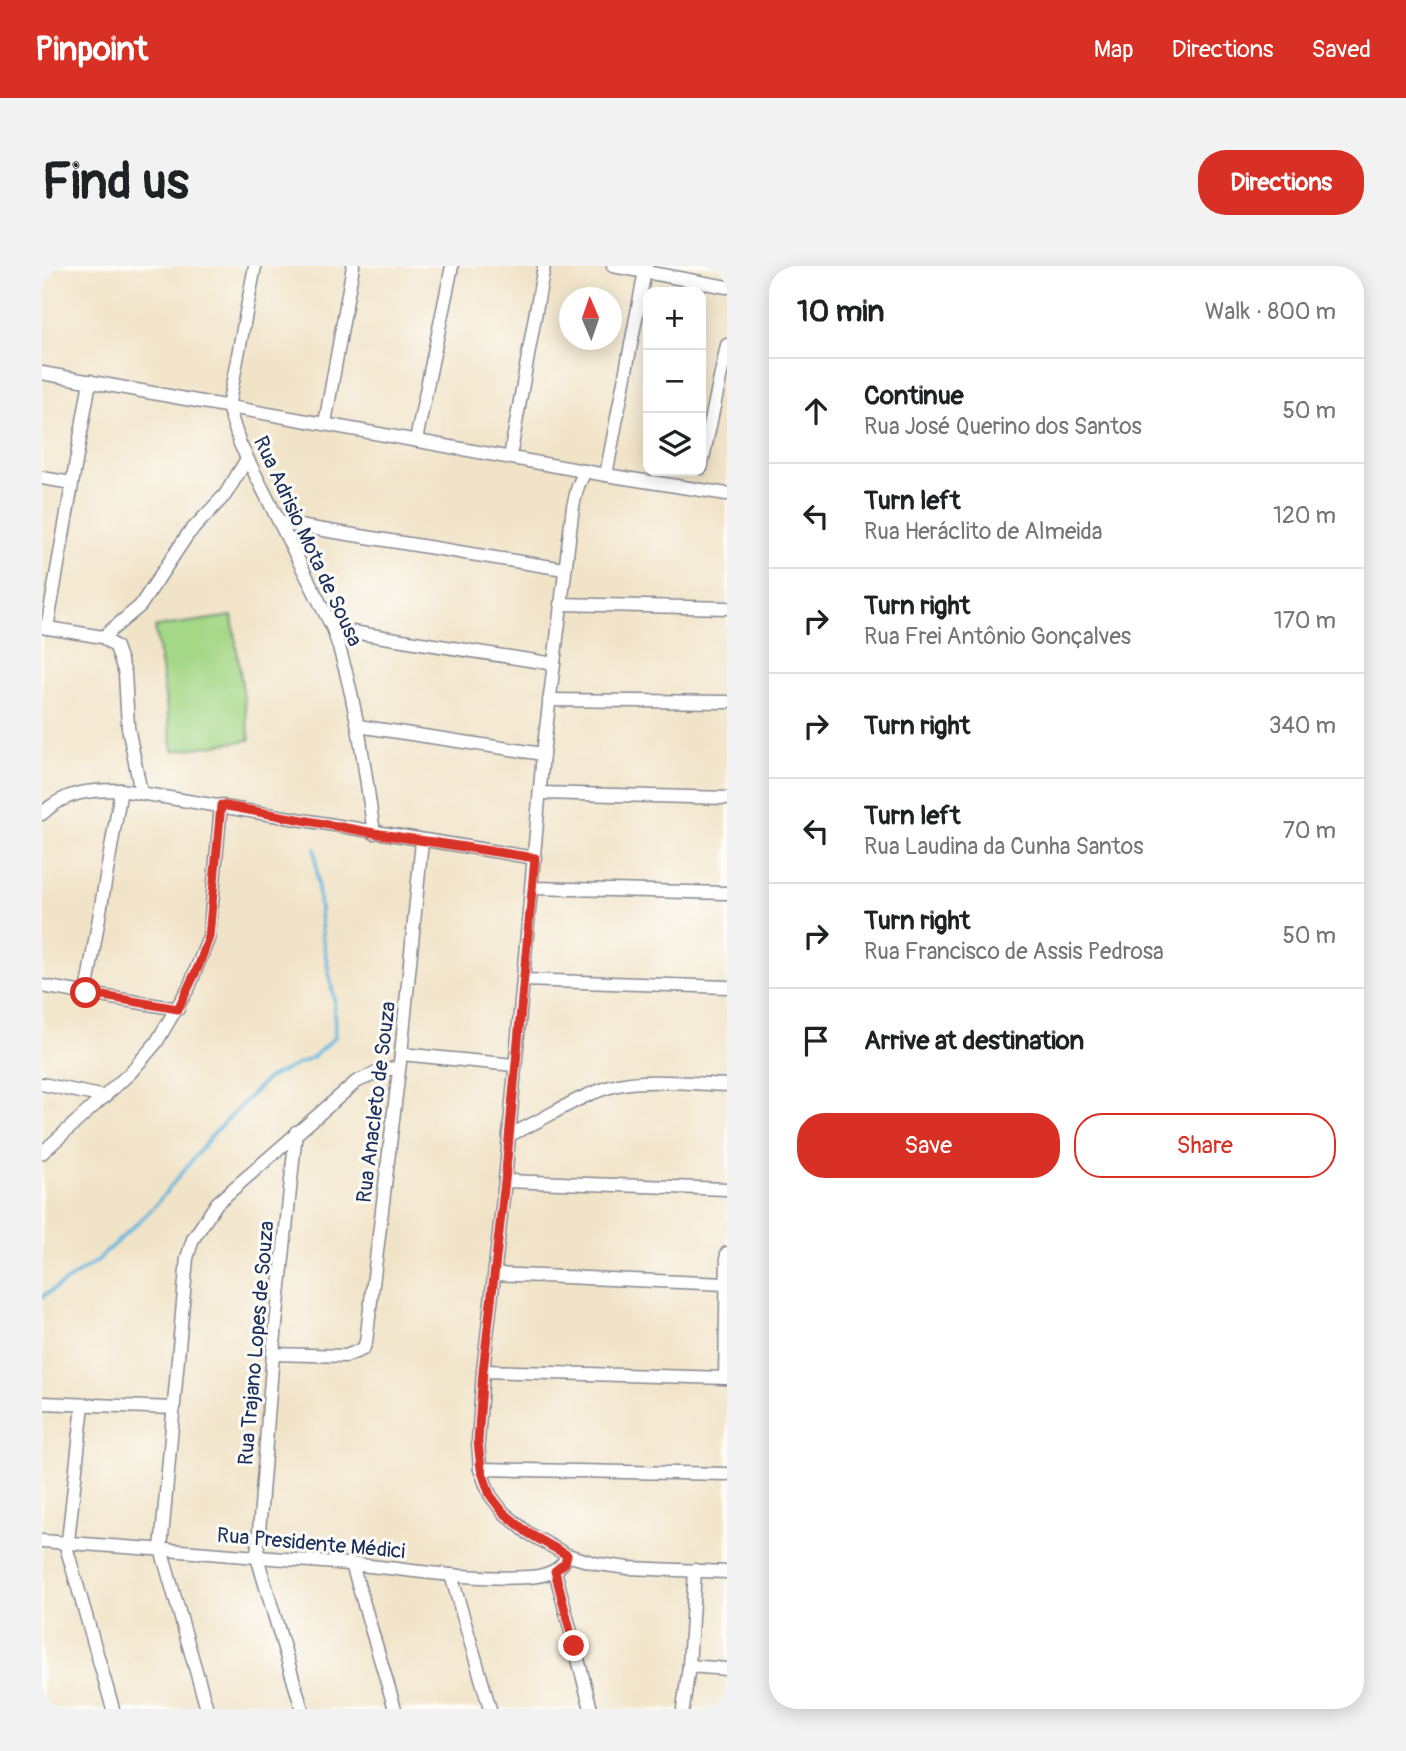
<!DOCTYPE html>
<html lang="en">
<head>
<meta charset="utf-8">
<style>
  body { margin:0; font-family:Pangolin,sans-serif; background:#f2f2f2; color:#202124 }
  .controls { position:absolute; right:21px; top:21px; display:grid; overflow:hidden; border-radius:14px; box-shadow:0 4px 18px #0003 }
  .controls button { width:63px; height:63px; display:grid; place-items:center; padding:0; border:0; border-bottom:2px solid #e0e0e0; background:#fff; color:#202124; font:35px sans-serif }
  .compass { position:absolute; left:517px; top:21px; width:63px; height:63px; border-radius:50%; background:#fff; box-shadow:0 4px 18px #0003; rotate:358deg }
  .stop { position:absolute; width:21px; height:21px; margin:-16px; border:5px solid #d93025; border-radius:50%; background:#fff }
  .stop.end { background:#d93025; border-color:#fff; box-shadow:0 2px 7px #0008 }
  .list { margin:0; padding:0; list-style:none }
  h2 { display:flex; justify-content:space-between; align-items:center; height:91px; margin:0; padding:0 28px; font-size:30px }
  h2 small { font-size:23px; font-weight:400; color:#757577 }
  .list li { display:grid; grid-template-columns:46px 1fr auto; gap:21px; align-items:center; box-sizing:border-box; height:105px; padding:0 28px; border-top:2px solid #e0e0e0 }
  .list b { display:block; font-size:26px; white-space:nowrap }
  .list p { margin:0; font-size:23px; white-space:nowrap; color:#757577 }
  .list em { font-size:23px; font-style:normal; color:#757577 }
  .actions { display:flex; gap:14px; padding:21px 28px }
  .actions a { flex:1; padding:16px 0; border:2px solid #d93025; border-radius:28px; text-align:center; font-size:24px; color:#d93025 }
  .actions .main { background:#d93025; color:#fff }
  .icon { flex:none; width:38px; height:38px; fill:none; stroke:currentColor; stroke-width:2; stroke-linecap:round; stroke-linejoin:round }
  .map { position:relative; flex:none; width:685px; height:1443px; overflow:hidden; border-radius:28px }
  header { display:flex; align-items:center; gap:42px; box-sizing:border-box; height:98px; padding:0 35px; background:#d93025; color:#fff }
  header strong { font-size:33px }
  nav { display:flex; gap:38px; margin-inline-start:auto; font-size:24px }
  .intro { display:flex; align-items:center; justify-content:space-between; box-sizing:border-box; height:168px; padding:0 42px }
  h1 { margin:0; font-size:49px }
  .button { padding:18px 32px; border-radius:28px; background:#d93025; color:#fff; font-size:24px; font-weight:700 }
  main { display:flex; gap:42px; padding:0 42px }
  aside { flex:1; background:#fff; border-radius:28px; box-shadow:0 4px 18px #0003 }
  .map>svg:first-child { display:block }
  .green { fill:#a4d786; stroke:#608372; stroke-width:2 }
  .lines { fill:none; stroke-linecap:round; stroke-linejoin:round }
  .stream { stroke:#61b5dd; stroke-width:3.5 }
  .minor-casing { stroke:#868992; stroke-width:15 }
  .minor { stroke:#fff; stroke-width:12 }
  .route { stroke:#d93025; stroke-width:9 }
  .labels { text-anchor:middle; stroke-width:6; stroke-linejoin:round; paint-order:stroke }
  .street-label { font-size:21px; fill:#1b2f5e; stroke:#fdfcf7 }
</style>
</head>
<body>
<header>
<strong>Pinpoint</strong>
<nav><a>Map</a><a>Directions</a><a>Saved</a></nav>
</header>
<div class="intro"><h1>Find us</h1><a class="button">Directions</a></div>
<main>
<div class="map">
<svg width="685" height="1443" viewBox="0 0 685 1443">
  <rect width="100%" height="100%" fill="#fdfcf7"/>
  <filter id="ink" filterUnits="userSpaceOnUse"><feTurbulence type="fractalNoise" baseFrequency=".0143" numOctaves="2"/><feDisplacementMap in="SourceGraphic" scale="14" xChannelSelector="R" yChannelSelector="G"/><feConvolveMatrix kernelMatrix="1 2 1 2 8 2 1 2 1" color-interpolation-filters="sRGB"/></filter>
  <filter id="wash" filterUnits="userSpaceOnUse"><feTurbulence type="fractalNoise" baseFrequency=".00686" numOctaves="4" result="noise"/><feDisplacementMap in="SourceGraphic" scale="28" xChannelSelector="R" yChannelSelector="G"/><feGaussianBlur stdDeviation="1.57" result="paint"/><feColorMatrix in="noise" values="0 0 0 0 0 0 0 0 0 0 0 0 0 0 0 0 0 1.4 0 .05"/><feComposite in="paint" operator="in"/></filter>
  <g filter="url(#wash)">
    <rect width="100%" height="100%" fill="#f1e3c7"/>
    <polygon class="green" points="190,350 208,474 131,485 113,361"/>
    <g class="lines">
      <polyline class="stream" points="0,1031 55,995 112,941 171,868 226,812 271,791 293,771 292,733 280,670 273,583"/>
    </g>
  </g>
  <g filter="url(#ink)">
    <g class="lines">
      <g class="minor-casing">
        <g id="minor">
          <path d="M213,0L186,141L198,178L291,363C314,429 322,498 332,567"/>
          <polyline points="571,0 685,21"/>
          <polyline points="0,107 564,209 685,228"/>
          <polyline points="283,157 311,0"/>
          <polyline points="374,174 410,0"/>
          <polyline points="468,191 502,0"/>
          <polyline points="659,202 685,79"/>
          <polyline points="543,205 536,220 531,240 501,488 463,915 441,1105 436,1176 438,1203 448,1229 461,1246 486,1267 525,1289 556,1298 586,1302 685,1306"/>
          <polyline points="564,209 604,0"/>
          <polyline points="0,212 30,217"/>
          <polyline points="238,257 522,303"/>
          <polyline points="518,338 685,342"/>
          <polyline points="0,361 61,371 74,381 83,407 86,461 99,527"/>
          <polyline points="5,362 48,115"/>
          <polyline points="291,363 512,398"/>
          <polyline points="61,371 98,340 146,268 183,229 205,193"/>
          <polyline points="507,434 685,436"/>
          <polyline points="316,460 501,488"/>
          <polyline points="498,527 685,532"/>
          <path d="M0,548C23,525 48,524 79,524L493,592"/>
          <polyline points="491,622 685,627"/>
          <polyline points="481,714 685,721"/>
          <polyline points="0,720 136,743"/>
          <polyline points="44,727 79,524"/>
          <polyline points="359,788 472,799"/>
          <polyline points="0,818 63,831"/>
          <polyline points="254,866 231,1088 215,1291 260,1443"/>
          <path d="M467,869C504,854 536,828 576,819C606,812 653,818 685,819"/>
          <polyline points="0,887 88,807 114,777 147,721 167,671 179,539"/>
          <polyline points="463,915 685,923"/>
          <polyline points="453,1008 684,1018"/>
          <polyline points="231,1088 304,1090 321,1083 324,1076 359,788 380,575"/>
          <polyline points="441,1105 685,1112"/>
          <polyline points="683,1112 685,987"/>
          <polyline points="0,1137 132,1142"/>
          <polyline points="41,1139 25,1284 71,1443"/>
          <polyline points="438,1203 685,1208"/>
          <path d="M0,1275C102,1282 205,1290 307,1298C367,1303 427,1315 487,1311C503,1310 520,1305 525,1289"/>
          <polyline points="310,1298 353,1443"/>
          <polyline points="513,1305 549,1443"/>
          <polyline points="409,1309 448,1443"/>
          <polyline points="647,1400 685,1403"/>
          <polyline points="165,1443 119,1283 145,992 151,973 175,937 314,816 339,805 357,801"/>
          <polyline points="641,1443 647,1400 653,1304"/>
        </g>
      </g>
      <use href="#minor" class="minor"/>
    </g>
  </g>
  <g class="lines" filter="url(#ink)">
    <polyline class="route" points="44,727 136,743 157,699 167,671 179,539 332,567 493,592 463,915 441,1105 436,1176 439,1203 448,1229 461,1246 486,1267 525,1289 523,1297 513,1305 532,1380"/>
  </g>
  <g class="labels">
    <g class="street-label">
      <text transform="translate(266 275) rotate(65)" y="7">Rua Adrisio Mota de Sousa</text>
      <text transform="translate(334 836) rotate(-83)" y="7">Rua Anacleto de Souza</text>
      <text transform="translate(214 1077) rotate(-85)" y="7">Rua Trajano Lopes de Souza</text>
      <text transform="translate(269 1277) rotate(5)" y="7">Rua Presidente Médici</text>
    </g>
  </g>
</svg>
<div class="controls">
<button>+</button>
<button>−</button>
<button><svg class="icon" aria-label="layers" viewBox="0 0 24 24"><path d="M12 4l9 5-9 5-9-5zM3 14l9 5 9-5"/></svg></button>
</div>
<svg class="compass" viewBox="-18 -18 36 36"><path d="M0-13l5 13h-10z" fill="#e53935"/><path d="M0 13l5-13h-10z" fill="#757577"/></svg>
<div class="stop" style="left:44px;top:727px"></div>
<div class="stop end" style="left:532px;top:1380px"></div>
</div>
<aside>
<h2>10 min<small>Walk · 800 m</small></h2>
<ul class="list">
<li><svg class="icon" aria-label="ahead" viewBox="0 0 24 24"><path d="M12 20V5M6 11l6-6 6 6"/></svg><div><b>Continue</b><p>Rua José Querino dos Santos</p></div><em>50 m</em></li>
<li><svg class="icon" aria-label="left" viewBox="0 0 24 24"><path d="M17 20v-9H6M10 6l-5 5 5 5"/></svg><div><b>Turn left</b><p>Rua Heráclito de Almeida</p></div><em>120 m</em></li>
<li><svg class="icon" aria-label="right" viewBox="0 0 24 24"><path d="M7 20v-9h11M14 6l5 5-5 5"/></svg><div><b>Turn right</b><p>Rua Frei Antônio Gonçalves</p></div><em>170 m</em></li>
<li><svg class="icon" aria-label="right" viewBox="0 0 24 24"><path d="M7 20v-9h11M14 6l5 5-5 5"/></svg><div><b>Turn right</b></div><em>340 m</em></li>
<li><svg class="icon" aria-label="left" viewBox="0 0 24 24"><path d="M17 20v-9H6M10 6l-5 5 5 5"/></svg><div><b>Turn left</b><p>Rua Laudina da Cunha Santos</p></div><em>70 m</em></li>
<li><svg class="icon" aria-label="right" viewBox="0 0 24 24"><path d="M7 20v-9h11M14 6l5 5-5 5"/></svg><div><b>Turn right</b><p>Rua Francisco de Assis Pedrosa</p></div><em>50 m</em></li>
<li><svg class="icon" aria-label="arrive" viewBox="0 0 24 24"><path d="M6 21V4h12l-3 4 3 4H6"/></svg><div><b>Arrive at destination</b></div></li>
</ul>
<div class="actions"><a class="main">Save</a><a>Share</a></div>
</aside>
</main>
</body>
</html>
